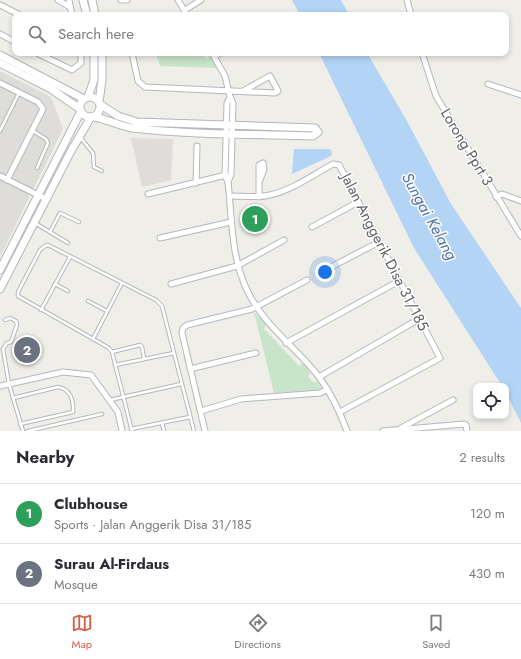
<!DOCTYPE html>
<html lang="en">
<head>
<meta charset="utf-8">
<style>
  body { margin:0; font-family:Jost,sans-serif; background:#f7f7f7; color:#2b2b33 }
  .controls { position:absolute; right:12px; bottom:12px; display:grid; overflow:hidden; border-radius:8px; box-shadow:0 2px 6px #0003 }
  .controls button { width:36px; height:36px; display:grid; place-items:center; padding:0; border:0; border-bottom:1px solid #e1e1e2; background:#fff; color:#2b2b33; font:20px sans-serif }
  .you { position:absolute; left:325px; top:272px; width:14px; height:14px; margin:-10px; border:3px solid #fff; border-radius:50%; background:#1a73e8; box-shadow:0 0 0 6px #1a73e833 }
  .badge { display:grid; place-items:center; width:26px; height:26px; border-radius:50%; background:#d55d48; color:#fff; font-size:13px; font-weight:700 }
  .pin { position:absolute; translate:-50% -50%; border:2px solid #fff; box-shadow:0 1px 4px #0006 }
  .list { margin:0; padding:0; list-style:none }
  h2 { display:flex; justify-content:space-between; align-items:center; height:52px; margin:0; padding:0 16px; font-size:17px }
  h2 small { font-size:13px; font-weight:400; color:#7c7c81 }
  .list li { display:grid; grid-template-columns:26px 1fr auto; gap:12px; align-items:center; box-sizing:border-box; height:60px; padding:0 16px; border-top:1px solid #e1e1e2 }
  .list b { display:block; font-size:15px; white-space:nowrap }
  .list p { margin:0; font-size:13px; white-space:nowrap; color:#7c7c81 }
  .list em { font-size:13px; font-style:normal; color:#7c7c81 }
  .icon { flex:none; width:22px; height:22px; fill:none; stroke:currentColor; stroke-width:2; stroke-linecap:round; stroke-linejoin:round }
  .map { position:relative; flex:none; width:521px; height:431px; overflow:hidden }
  .search { position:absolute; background:#fff; box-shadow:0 2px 6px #0003; left:12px; right:12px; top:12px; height:44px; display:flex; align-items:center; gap:10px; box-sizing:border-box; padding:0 14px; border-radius:8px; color:#7c7c81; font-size:15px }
  .sheet { height:172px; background:#fff }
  nav { display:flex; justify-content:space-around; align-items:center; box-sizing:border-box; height:56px; border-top:1px solid #e1e1e2; background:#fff; font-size:11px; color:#7c7c81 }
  nav a { display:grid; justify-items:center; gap:2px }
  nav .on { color:#d55d48 }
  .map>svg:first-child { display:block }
  .industrial { fill:#dfddda }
  .green { fill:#c8e4ca }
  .water { fill:#b3d4f5 }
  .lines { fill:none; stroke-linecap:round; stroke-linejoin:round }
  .service-casing { stroke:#b5b7bb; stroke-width:4.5 }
  .minor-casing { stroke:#b5b7bb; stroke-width:7 }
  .tertiary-casing { stroke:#b5b7bb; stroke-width:9 }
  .secondary-casing { stroke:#b4b6bb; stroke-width:9 }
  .service { stroke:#fff; stroke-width:2.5 }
  .minor { stroke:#fff; stroke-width:5 }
  .tertiary { stroke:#fff; stroke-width:7 }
  .secondary { stroke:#fff; stroke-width:7 }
  .labels { text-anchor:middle; stroke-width:3; stroke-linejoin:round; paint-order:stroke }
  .street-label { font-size:15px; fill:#5f6266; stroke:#fff }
  .water-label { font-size:16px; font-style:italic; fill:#5074a6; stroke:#fff }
</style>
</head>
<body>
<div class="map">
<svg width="521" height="431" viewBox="0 0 521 431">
  <rect width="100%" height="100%" fill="#efeee8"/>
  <g class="industrial">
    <polygon points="0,71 51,97 63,129 0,257"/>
    <polygon points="131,138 173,139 171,180 142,187"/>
  </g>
  <g class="green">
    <polygon points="156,53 202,53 206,59 210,56 218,68 160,66"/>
    <polygon points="254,312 266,324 264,329 299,366 303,363 310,373 308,377 314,383 317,381 321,388 320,390 274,393"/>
  </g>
  <g class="water">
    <polygon points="292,0 341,0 349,15 300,15"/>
    <polygon points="319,53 367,53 407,121 451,204 521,308 521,423 506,393 506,386 502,386 414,248"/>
    <polygon points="294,149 330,149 332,153 331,156 292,174"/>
    <polygon points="262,215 265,220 252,228 249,222"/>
  </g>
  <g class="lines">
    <g class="service-casing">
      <g id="service">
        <polyline points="0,131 19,93"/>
        <polyline points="33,131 46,139 48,143 37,168"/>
        <polyline points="80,137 93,153 94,167 102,171"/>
        <polyline points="35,223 68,243"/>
        <polyline points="50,232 60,213 79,222"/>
        <polyline points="55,284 68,291"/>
        <polyline points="88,301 107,311"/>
        <polyline points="41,310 70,257"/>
        <polyline points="5,320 10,318 16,321 17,325 11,342 7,343 3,349 9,384 23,431"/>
        <polyline points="93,339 122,283"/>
        <polyline points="112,352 140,345 142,347 144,359"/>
        <polyline points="115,365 174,353"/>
        <path d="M13,398L58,387C70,389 74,400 73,412L20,424"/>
        <polyline points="110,400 181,384"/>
        <polyline points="162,423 164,431"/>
        <polyline points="131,429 190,417"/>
        <polyline points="28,431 102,414"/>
        <polyline points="132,431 112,352 109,348 18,296 18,292 40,250 45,246 48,245 156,300 162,306 194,431"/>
      </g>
    </g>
    <g class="minor-casing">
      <g id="minor">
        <polyline points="58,0 70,7"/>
        <polyline points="69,0 72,15"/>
        <polyline points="121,0 127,0"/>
        <polyline points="178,0 187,15"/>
        <polyline points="407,0 411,15"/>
        <polyline points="0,5 20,15"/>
        <polyline points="185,10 201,0"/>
        <polyline points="0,34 15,42"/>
        <polyline points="37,53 72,70 81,63 81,53"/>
        <polyline points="132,53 138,81 145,87 275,93 278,91 270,76 243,91"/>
        <polyline points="212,53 225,76 230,97 233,103 231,174 228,182"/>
        <polyline points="422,53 436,96 521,236"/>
        <polyline points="215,56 220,53"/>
        <polyline points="0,83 38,102 43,109 7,180"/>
        <polyline points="488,84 521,95"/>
        <path d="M230,97L227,103L225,176L228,182C232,218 231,257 247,290C263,325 296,347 319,377C331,393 340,412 347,431"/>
        <polyline points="0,176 46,199"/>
        <polyline points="196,183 197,146"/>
        <polyline points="148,194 226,175"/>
        <path d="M230,196C243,196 257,198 270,195C292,190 313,175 333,164L339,165L440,358L340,412"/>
        <polyline points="259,197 259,165 263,163 264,169 260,180"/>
        <polyline points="496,197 502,194 521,201"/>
        <polyline points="312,227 358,202"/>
        <polyline points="160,238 231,222"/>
        <polyline points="333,266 379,242"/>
        <polyline points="171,284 237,266 284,240"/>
        <polyline points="286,343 399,281"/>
        <polyline points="190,369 256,353"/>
        <polyline points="319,377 419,319"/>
        <polyline points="0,386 63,372 91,375 118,412 122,431"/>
        <polyline points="201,411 241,399 320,393 326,390"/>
        <polyline points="401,428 453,400"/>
        <polyline points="205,431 182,333 183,328 187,325 252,309 307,280"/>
        <polyline points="383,431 464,424 466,425 467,431"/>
      </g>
    </g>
    <g class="tertiary-casing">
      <path id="tertiary" d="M94,117C107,119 120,126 132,128C192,135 253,134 313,136L318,132L315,128L137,122L118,116L101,105"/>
    </g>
    <g class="secondary-casing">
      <g id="secondary">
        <polyline points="83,0 87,15"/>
        <polyline points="92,0 95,15"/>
        <polyline points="0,55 84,99"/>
        <polyline points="0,63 51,89 80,109"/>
        <circle cx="90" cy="107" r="10"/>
        <polyline points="88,97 94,80 94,53"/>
        <polyline points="99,102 102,80 102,53"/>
        <polyline points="0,270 81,111"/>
        <polyline points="0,289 71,151 91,117"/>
      </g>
    </g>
    <use href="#service" class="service"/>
    <use href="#minor" class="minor"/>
    <use href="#tertiary" class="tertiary"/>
    <use href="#secondary" class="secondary"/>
  </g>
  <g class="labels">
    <g class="street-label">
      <text transform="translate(467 147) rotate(59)" y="5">Lorong Pprt 3</text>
      <text transform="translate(385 252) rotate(63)" y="5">Jalan Anggerik Disa 31/185</text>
    </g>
    <g class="water-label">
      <text transform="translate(430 216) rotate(61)" y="6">Sungai Kelang</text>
    </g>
  </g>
</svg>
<div class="controls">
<button><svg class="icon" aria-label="locate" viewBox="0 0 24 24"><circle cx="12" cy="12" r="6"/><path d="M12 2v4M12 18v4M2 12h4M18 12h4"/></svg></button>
</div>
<div class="you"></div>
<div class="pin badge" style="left:255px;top:219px;background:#2e9e5b">1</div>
<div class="pin badge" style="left:27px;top:350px;background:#6b7280">2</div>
<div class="search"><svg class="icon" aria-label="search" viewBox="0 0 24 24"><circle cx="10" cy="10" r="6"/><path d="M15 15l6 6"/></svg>Search here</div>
</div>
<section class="sheet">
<h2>Nearby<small>2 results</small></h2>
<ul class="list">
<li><span class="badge" style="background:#2e9e5b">1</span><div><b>Clubhouse</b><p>Sports · Jalan Anggerik Disa 31/185</p></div><em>120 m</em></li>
<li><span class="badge" style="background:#6b7280">2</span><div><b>Surau Al-Firdaus</b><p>Mosque</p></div><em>430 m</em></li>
</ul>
</section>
<nav>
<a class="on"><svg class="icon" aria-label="map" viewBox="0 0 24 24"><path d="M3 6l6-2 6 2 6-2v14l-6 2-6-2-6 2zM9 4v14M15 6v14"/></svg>Map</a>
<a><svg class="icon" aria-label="directions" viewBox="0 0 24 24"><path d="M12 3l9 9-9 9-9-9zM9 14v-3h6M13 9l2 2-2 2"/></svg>Directions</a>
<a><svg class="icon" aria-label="saved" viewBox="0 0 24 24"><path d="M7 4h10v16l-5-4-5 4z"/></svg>Saved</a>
</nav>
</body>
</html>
